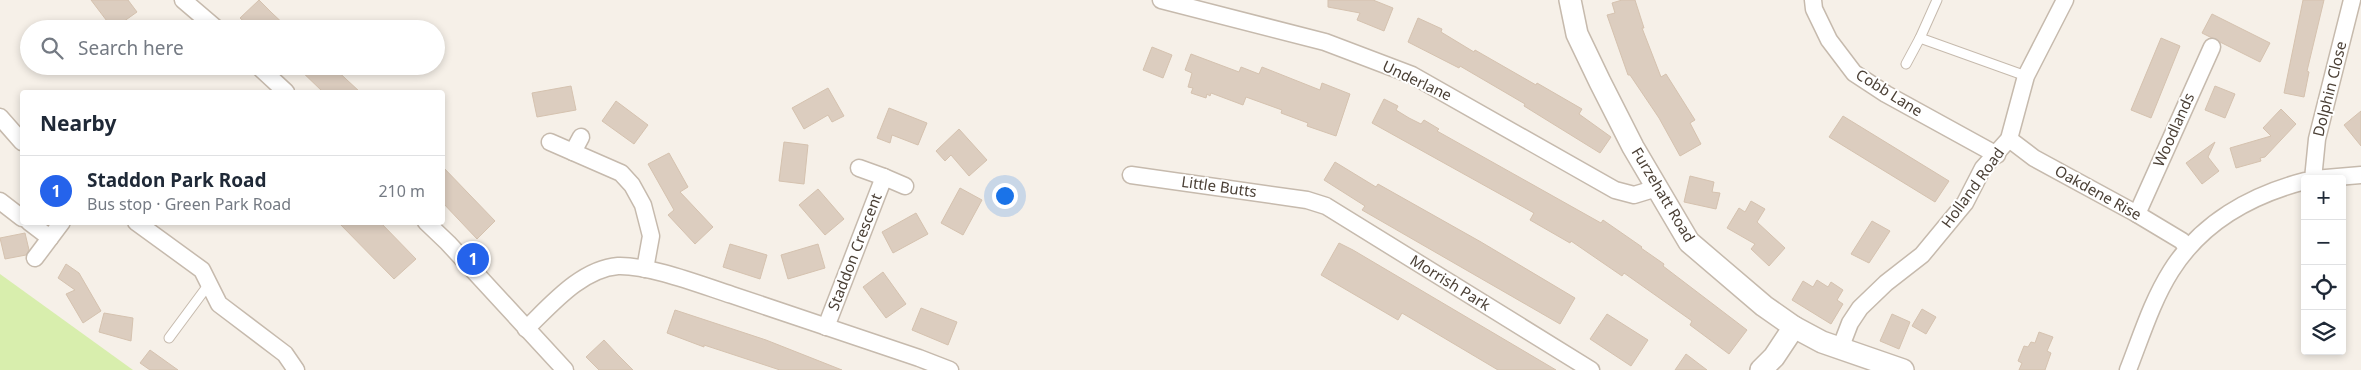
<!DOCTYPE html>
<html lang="en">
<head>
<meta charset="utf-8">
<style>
  body { margin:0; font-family:"Noto Sans",sans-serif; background:#f6f6f7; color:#1f2937 }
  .controls { position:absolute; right:15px; bottom:15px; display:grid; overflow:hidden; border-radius:5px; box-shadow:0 2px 8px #0003 }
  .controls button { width:45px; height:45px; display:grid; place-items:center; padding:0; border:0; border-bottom:1px solid #e0e1e3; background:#fff; color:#1f2937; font:25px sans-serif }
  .you { position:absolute; left:1004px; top:195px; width:18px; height:18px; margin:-12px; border:4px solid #fff; border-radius:50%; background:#1a73e8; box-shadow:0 0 0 8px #1a73e833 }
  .badge { display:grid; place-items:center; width:32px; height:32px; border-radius:50%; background:#2563eb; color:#fff; font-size:16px; font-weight:700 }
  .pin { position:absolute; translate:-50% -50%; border:2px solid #fff; box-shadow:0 1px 5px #0006 }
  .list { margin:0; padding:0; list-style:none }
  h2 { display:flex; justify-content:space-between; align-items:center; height:65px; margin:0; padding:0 20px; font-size:21px }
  h2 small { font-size:16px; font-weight:400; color:#747a83 }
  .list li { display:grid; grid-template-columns:32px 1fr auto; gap:15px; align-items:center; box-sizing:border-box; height:70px; padding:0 20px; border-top:1px solid #e0e1e3 }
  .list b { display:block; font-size:19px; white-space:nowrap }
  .list p { margin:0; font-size:16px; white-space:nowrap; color:#747a83 }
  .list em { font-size:16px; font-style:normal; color:#747a83 }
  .icon { flex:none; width:28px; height:28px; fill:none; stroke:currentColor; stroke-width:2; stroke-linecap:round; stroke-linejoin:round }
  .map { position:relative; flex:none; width:2361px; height:370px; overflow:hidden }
  .search { position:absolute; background:#fff; box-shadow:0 2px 8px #0003; left:20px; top:20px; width:425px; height:55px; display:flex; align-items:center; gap:12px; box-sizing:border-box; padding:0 18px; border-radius:28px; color:#747a83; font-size:19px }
  .panel { position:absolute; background:#fff; box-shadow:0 2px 8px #0003; left:20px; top:90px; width:425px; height:135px; border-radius:5px }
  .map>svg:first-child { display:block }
  .green { fill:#d8eead }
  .building { fill:#dccdbf; stroke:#d5c2af }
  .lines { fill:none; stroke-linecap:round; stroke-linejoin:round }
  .service-casing { stroke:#c6baad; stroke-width:11 }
  .minor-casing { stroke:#c6baad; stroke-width:19 }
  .tertiary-casing { stroke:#c6baad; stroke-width:24 }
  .service { stroke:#fff; stroke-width:9 }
  .minor { stroke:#fff; stroke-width:16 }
  .tertiary { stroke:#fff; stroke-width:21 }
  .labels { text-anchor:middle; stroke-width:4; stroke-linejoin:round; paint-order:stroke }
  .street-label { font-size:15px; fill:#4b4036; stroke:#fff }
</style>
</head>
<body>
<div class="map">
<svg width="2361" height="370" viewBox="0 0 2361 370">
  <rect width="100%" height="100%" fill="#f6f0e8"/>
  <polygon class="green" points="0,274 133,370 0,370"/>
  <g class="building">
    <polygon points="91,0 128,0 137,12 113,29"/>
    <polygon points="259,0 272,13 289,29 252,29 240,18"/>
    <polygon points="1328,0 1373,0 1393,8 1384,31 1357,20 1360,13 1328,7"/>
    <polygon points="1622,0 1635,0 1644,28 1642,28 1661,77 1666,74 1695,120 1690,123 1701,144 1680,156 1659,118 1630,75 1628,75 1607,15 1615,13 1612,3"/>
    <polygon points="2303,0 2324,0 2307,71 2309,72 2304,97 2284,93"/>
    <polygon points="2212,14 2270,43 2260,62 2202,33"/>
    <polygon points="1418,18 1442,29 1441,32 1474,52 1475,50 1536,85 1537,83 1582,109 1579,114 1611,137 1600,153 1524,106 1525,104 1460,66 1459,68 1408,42"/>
    <polygon points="2161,38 2180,46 2151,118 2131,110"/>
    <polygon points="1152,47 1172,55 1163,78 1143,70"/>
    <polygon points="1191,54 1239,72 1241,67 1259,74 1262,67 1320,90 1322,83 1350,94 1336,136 1307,126 1308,123 1281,113 1282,110 1246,97 1243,105 1211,93 1210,96 1207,94 1206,98 1191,93 1193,88 1188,87 1192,73 1185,70"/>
    <polygon points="296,66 332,66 360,92 323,92"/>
    <polygon points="571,86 576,110 537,117 532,93"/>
    <polygon points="2215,86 2235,94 2225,118 2205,110"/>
    <polygon points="828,88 844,116 832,122 828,115 804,129 792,108"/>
    <polygon points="1384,99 1398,106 1396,110 1409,118 1421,124 1424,120 1439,129 1437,131 1601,223 1603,220 1642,247 1641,248 1664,264 1663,266 1747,330 1729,354 1690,325 1692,321 1624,273 1622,276 1571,241 1570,243 1530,220 1534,213 1372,123"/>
    <polygon points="616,101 648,125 634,144 602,121"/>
    <polygon points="889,108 927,123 918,145 892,135 890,143 877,138"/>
    <polygon points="2281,109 2296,124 2265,157 2260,158 2261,161 2236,168 2230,148 2271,136 2263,128"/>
    <polygon points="2361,111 2361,146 2344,125"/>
    <polygon points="1843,116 1949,181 1935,202 1829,137"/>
    <polygon points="959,129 987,160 969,176 951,155 945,161 936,151"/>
    <polygon points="784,142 808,145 804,184 779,181"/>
    <polygon points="2215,142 2208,157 2219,171 2202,184 2186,163"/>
    <polygon points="669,153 688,187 680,192 713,227 695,244 668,215 674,210 648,164"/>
    <polygon points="1335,162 1376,187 1378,184 1481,242 1575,298 1560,324 1362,210 1365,206 1324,180"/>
    <polygon points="442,166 495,221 477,239 442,202"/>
    <polygon points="1690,176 1714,182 1712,192 1720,193 1716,209 1684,202"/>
    <polygon points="960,188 982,200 963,235 941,223"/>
    <polygon points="818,189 844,219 825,235 799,205"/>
    <polygon points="1751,201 1765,209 1757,222 1785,248 1769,266 1751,249 1755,244 1727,228 1739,208 1745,212"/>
    <polygon points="916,213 928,234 893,253 882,232"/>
    <polygon points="1872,221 1890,231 1869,263 1851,254"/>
    <polygon points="338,222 380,222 416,259 394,279"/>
    <polygon points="25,233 29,250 26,255 5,259 0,238"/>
    <polygon points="1339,243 1353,250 1556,370 1498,370 1402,313 1398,320 1321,275"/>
    <polygon points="730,244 767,255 760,279 723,267"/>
    <polygon points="818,244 825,268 788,279 781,255"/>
    <polygon points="66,264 79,273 101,311 83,323 66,294 75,290 58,278"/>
    <polygon points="883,272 906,304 886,318 863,287"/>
    <polygon points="1817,280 1828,287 1831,282 1843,290 1837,300 1843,304 1831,324 1792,300 1803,281 1813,287"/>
    <polygon points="921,308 957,322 948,345 912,330"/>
    <polygon points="1922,309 1936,317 1926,334 1912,326"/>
    <polygon points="675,310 766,340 842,370 780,370 704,345 704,347 667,333"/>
    <polygon points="104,313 133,318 131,341 99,332"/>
    <polygon points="1607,314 1648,340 1631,366 1590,339"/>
    <polygon points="1892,314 1910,322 1899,349 1880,341"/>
    <polygon points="2039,332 2053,337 2047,351 2051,353 2045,370 2019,370 2022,363 2018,361 2024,346 2028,347 2031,342 2035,343"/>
    <polygon points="604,340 617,354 633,370 599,370 586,357"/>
    <polygon points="150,350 178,370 150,370 140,363"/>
    <polygon points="1686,354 1707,370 1675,370"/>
  </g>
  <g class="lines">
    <g class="service-casing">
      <g id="service">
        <polyline points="1937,0 1920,38 2026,76"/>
        <polyline points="1906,64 1920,38"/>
        <polyline points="169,338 209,284"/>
      </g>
    </g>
    <g class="minor-casing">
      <g id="minor">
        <polyline points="183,0 217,29"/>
        <polyline points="1161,0 1325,42 1412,75 1615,190 1634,195 1657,188"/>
        <polyline points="1813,0 1814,9 1829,40 1854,73 1886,94 1997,155"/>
        <polyline points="258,66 286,92"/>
        <polyline points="0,117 22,142"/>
        <polyline points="2009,139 2034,158 2137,214 2182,241 2187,248"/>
        <polyline points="550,142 621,173 632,185 643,205 651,236 645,269"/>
        <polyline points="573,152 581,137"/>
        <polyline points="859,168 884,177"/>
        <polyline points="1131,175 1307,200 1326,206 1591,370"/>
        <polyline points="2313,179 2317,139 2352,0"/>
        <polyline points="2314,179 2361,175"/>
        <polyline points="0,201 22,218"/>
        <polyline points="2137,214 2212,47"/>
        <polyline points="29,222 50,238 62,222"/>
        <polyline points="136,222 202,270 219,304 285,354 296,370"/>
        <polyline points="426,222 448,243 565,370"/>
        <polyline points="35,258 50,238"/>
        <polyline points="826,327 884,177 905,186"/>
        <path d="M526,329C551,305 581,269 618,266C650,265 701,285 732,295C794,316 857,337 919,358L950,370"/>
        <polyline points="1840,349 1850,323 1860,308 1886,283 1922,255 1965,203 1983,168 2009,139 2026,76 2065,0"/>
        <path d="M2128,370C2141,337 2152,301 2171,271C2201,223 2251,195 2305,181"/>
      </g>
    </g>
    <g class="tertiary-casing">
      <g id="tertiary">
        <polyline points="1570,0 1577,34 1600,82 1633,147 1689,242 1764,306 1794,327 1822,342 1903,370"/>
        <polyline points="1761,370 1774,357 1794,327"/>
      </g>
    </g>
    <use href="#service" class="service"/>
    <use href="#minor" class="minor"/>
    <use href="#tertiary" class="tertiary"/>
  </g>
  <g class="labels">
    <g class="street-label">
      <text transform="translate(1417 81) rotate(25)" y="5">Underlane</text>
      <text transform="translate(2330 89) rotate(-76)" y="5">Dolphin Close</text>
      <text transform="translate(1889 93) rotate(32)" y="5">Cobb Lane</text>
      <text transform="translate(2174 130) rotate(-66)" y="5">Woodlands</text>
      <text transform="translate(1219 187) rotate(8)" y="5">Little Butts</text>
      <text transform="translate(1973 188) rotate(-54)" y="5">Holland Road</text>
      <text transform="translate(2098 193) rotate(29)" y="5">Oakdene Rise</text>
      <text transform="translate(1663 195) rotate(59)" y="5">Furzehatt Road</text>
      <text transform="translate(855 252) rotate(-69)" y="5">Staddon Crescent</text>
      <text transform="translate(1450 283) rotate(32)" y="5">Morrish Park</text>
    </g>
  </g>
</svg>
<div class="controls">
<button>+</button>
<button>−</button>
<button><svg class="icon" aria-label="locate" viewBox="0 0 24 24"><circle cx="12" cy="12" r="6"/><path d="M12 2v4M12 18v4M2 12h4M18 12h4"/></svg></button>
<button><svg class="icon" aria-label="layers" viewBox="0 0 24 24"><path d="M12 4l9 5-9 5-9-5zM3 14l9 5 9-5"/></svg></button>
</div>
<div class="you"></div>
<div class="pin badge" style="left:473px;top:259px">1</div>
<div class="search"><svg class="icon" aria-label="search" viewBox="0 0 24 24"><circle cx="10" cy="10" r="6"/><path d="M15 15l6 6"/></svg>Search here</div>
<section class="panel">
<h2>Nearby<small></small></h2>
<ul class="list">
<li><span class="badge">1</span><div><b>Staddon Park Road</b><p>Bus stop · Green Park Road</p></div><em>210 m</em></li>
</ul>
</section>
</div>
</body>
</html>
